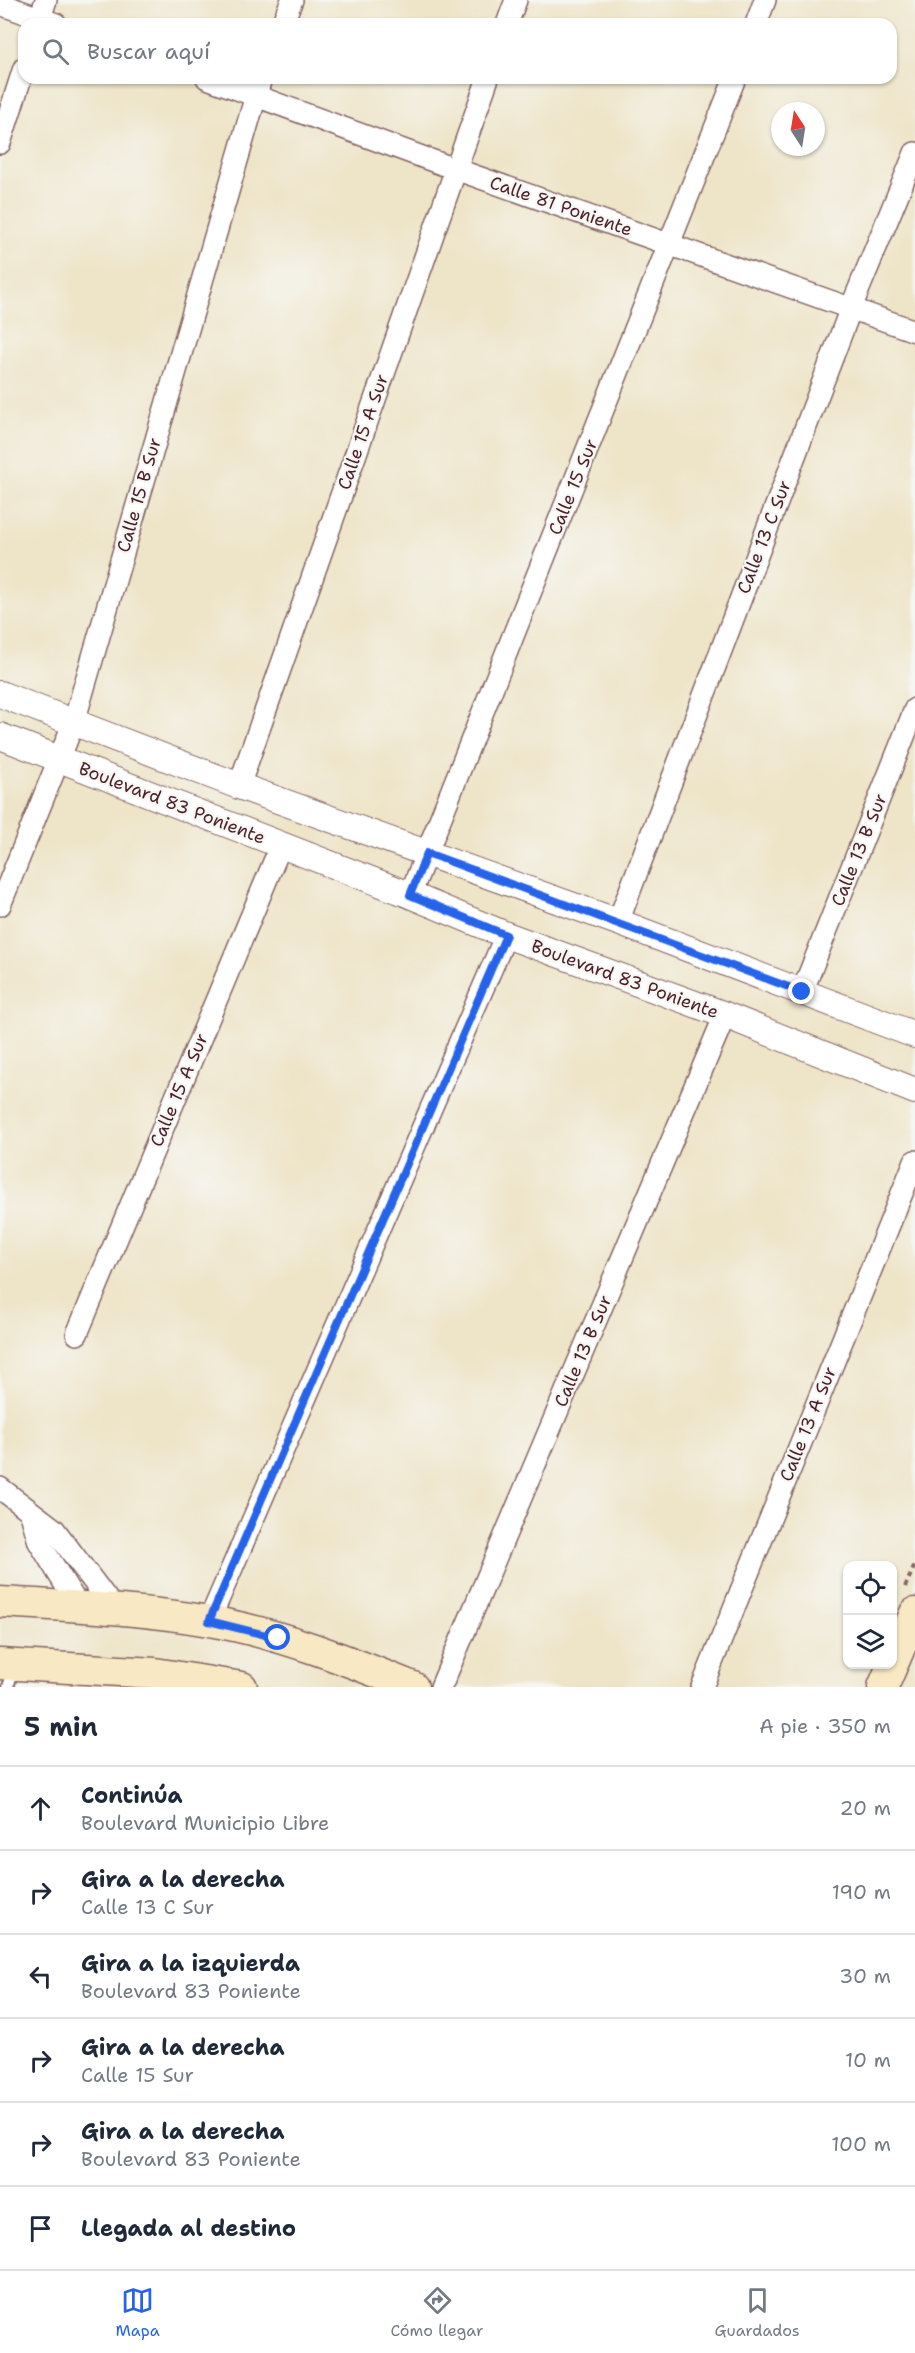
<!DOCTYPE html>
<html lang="es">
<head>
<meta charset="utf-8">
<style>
  body { margin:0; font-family:"Shantell Sans",sans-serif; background:#f2f2f3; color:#1f2937 }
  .controls { position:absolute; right:18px; bottom:18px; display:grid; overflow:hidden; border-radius:12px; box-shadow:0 2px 4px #0004 }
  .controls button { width:54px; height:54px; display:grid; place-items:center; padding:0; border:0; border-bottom:2px solid #e0e1e3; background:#fff; color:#1f2937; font:30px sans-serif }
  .compass { position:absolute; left:771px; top:102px; width:54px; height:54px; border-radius:50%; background:#fff; box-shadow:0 2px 4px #0004; rotate:348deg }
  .stop { position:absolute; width:18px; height:18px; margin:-14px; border:4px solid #2563eb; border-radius:50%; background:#fff }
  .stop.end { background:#2563eb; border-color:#fff; box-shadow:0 2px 6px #0008 }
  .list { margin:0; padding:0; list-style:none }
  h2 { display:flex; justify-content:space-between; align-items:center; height:78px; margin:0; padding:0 24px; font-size:26px }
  h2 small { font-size:20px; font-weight:400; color:#747a83 }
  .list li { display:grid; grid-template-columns:39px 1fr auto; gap:18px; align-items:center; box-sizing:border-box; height:84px; padding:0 24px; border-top:2px solid #e0e1e3 }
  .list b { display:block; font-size:22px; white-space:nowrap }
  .list p { margin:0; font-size:20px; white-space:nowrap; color:#747a83 }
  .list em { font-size:20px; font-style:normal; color:#747a83 }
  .icon { flex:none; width:33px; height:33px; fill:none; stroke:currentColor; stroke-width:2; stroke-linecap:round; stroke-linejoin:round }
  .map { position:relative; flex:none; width:915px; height:1687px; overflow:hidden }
  .search { position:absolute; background:#fff; box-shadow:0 2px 4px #0004; left:18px; right:18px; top:18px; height:66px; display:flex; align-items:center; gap:15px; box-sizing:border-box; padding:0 21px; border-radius:18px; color:#747a83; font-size:22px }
  .sheet { height:582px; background:#fff }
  nav { display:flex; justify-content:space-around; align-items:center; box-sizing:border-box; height:84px; border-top:2px solid #e0e1e3; background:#fff; font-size:16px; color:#747a83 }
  nav a { display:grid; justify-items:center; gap:3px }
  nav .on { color:#2563eb }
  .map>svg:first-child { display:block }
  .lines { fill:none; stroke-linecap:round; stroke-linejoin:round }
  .service-casing { stroke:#836462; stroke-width:14 }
  .minor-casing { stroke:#836462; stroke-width:24 }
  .tertiary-casing { stroke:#836462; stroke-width:28 }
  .secondary-casing { stroke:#836462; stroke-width:33 }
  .path { stroke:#836462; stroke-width:4; stroke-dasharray:4.5 4.5; stroke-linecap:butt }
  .service { stroke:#fff; stroke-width:10 }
  .minor { stroke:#fff; stroke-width:21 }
  .tertiary { stroke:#fff; stroke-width:26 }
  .secondary { stroke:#f8e8c3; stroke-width:30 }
  .route { stroke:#2563eb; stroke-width:8 }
  .labels { text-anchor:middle; stroke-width:4.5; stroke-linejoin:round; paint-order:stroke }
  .street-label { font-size:18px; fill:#4a1f2b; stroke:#f6f6f2 }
</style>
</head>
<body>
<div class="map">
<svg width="915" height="1687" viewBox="0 0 915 1687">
  <rect width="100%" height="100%" fill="#f6f6f2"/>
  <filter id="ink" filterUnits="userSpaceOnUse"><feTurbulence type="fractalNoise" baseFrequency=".0167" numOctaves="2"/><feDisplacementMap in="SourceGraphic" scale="12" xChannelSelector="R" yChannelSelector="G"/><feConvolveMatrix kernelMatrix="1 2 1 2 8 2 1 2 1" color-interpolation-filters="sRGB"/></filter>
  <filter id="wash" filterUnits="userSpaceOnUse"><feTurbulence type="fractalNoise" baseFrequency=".008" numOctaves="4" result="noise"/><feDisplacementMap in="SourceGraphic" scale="24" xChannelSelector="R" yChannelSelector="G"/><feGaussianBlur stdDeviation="1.35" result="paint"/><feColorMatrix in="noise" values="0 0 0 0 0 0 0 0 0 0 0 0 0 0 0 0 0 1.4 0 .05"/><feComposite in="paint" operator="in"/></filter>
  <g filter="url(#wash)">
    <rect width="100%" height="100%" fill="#eee4c8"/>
  </g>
  <g filter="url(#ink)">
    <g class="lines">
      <g class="service-casing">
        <polyline id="service" points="8,1687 14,1668"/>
      </g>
      <g class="minor-casing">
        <g id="minor">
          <polyline points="0,4 56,24"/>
          <polyline points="38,24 46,0"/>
          <polyline points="282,24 292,0"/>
          <polyline points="507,24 516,0"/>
          <polyline points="756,24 765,0"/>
          <polyline points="207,78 455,169 915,331"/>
          <polyline points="0,143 24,68"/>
          <polyline points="239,786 488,78"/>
          <polyline points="410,895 735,78"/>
          <polyline points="0,905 74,722 261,78"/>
          <polyline points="618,922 851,308 915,153"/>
          <polyline points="802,992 915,709"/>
          <polyline points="77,1334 281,845"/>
          <polyline points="0,1488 54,1529 115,1610"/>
          <polyline points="31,1514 39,1542 79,1607"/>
          <polyline points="209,1621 506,935"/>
          <polyline points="441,1687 725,1015"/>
          <polyline points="702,1687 915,1161"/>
        </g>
      </g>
      <g class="tertiary-casing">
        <g id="tertiary">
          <polyline points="0,694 239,786 618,922 915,1035"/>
          <polyline points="0,736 410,895 506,935 725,1015 915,1091"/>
        </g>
      </g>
      <g class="secondary-casing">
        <g id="secondary">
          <path d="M0,1602C70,1606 140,1609 209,1621C279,1633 347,1660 413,1687"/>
          <polyline points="0,1664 155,1673 242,1687"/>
          <polyline points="883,1687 915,1613"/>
        </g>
      </g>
      <polyline class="path" points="905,1587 915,1565"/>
      <use href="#service" class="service"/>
      <use href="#minor" class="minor"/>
      <use href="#tertiary" class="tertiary"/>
      <use href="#secondary" class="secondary"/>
    </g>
  </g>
  <g class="lines" filter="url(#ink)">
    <polyline class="route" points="278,1638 209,1621 506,935 410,895 427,853 802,992"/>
  </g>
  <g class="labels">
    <g class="street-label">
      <text transform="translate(561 206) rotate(19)" y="6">Calle 81 Poniente</text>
      <text transform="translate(363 432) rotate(-71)" y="6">Calle 15 A Sur</text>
      <text transform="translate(573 487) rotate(-68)" y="6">Calle 15 Sur</text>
      <text transform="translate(139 495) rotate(-74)" y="6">Calle 15 B Sur</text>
      <text transform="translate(764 537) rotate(-69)" y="6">Calle 13 C Sur</text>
      <text transform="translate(172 803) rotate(21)" y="6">Boulevard 83 Poniente</text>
      <text transform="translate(859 850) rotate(-68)" y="6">Calle 13 B Sur</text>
      <text transform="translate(625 979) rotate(20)" y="6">Boulevard 83 Poniente</text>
      <text transform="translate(179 1090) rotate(-67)" y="6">Calle 15 A Sur</text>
      <text transform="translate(583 1351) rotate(-67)" y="6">Calle 13 B Sur</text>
      <text transform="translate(808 1424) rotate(-68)" y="6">Calle 13 A Sur</text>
    </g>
  </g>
</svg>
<div class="controls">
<button><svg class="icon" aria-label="locate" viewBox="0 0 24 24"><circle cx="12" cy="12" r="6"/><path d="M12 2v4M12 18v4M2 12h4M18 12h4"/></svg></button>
<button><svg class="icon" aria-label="layers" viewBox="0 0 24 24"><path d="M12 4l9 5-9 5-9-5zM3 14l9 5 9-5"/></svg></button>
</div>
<svg class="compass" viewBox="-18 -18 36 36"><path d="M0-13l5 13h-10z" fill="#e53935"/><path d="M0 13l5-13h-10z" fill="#747a83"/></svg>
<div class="stop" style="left:278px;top:1638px"></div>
<div class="stop end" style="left:802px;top:992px"></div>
<div class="search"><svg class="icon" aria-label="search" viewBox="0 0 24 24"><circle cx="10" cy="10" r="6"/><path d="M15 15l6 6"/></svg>Buscar aquí</div>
</div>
<section class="sheet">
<h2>5 min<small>A pie · 350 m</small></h2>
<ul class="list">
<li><svg class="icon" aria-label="ahead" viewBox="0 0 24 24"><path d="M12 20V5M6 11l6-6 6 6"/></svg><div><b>Continúa</b><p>Boulevard Municipio Libre</p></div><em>20 m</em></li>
<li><svg class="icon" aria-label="right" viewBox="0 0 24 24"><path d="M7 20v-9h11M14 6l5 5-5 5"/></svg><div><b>Gira a la derecha</b><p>Calle 13 C Sur</p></div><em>190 m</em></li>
<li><svg class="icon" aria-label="left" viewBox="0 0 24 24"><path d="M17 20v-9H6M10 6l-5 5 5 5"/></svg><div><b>Gira a la izquierda</b><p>Boulevard 83 Poniente</p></div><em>30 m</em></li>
<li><svg class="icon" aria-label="right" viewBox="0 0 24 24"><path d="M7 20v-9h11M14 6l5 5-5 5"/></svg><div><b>Gira a la derecha</b><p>Calle 15 Sur</p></div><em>10 m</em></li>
<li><svg class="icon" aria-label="right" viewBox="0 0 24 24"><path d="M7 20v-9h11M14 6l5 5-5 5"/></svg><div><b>Gira a la derecha</b><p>Boulevard 83 Poniente</p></div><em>100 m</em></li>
<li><svg class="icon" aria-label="arrive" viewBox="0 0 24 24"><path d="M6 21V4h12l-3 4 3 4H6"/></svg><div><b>Llegada al destino</b></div></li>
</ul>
</section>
<nav>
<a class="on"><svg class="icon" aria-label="map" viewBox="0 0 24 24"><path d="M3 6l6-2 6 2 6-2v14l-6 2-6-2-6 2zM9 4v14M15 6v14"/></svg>Mapa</a>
<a><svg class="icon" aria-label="directions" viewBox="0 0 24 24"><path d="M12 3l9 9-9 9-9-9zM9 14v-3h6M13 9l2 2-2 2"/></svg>Cómo llegar</a>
<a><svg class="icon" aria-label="saved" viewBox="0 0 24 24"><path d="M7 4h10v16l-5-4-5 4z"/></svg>Guardados</a>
</nav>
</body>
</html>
